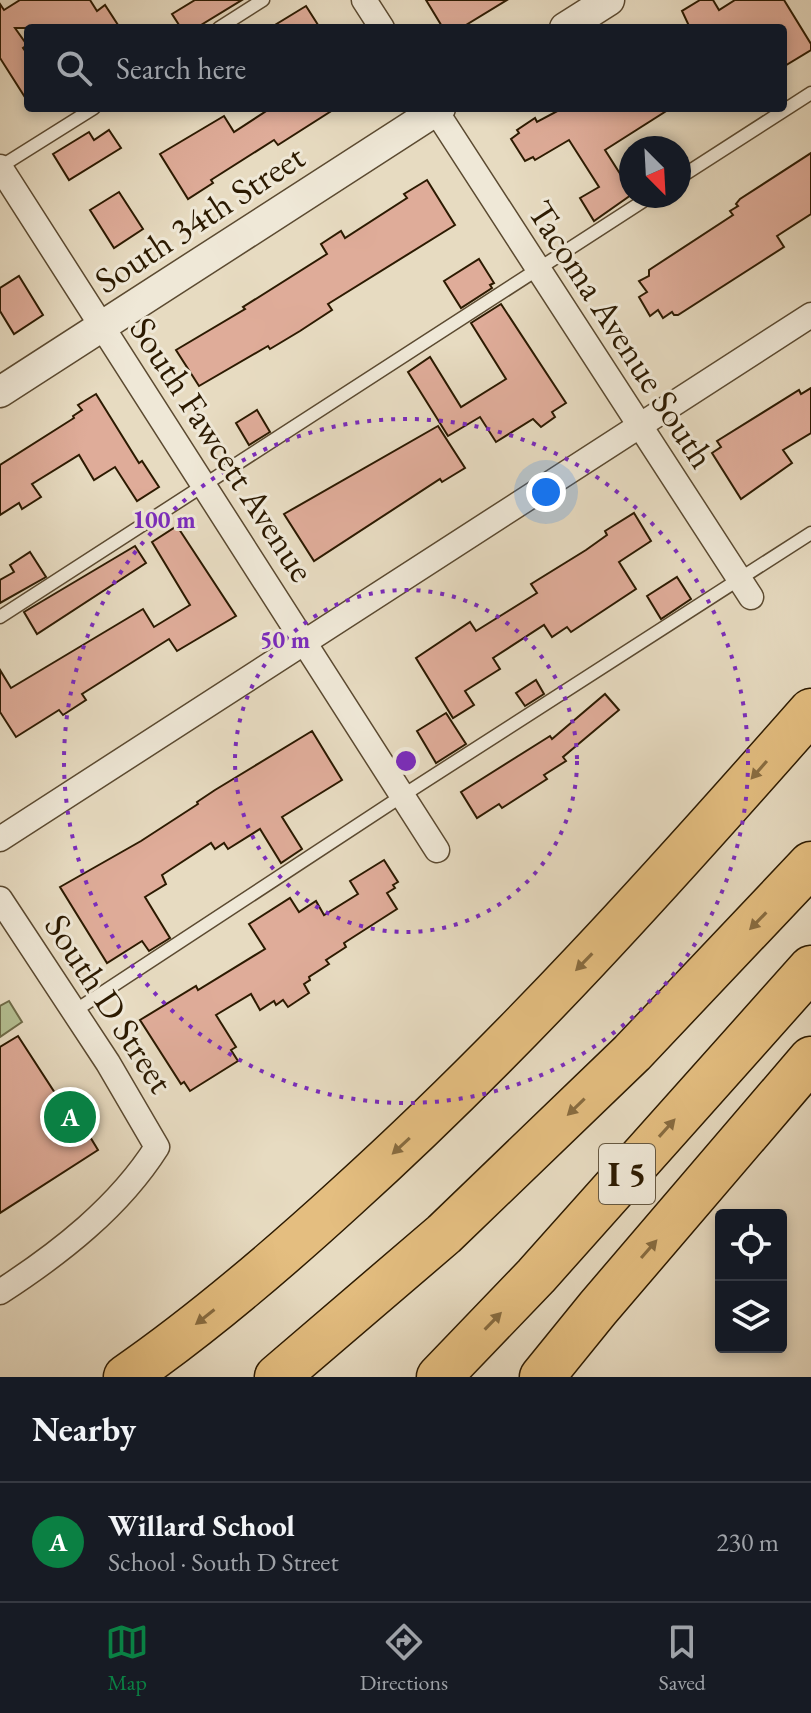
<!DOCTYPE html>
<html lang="en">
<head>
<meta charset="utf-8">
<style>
  body { margin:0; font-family:"EB Garamond",serif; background:#20242c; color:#f1f3f6 }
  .controls { position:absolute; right:24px; bottom:24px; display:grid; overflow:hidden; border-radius:8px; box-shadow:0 4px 12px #0003 }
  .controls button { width:72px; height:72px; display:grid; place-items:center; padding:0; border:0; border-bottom:2px solid #363941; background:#171b24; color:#f1f3f6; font:40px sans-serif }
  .compass { position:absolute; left:619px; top:136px; width:72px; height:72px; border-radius:50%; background:#171b24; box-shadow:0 4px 12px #0003; rotate:156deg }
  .you { position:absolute; left:546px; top:492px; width:28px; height:28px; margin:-20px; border:6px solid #fff; border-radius:50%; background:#1a73e8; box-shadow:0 0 0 12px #1a73e833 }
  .badge { display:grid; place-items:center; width:52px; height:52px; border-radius:50%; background:#0b8043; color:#fff; font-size:26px; font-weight:700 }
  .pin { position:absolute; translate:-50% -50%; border:4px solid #fff; box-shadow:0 2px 8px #0006 }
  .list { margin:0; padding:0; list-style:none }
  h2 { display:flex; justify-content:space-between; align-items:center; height:104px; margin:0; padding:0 32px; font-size:34px }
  h2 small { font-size:26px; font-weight:400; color:#9ea1a6 }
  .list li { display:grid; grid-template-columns:52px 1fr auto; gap:24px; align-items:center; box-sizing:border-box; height:120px; padding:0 32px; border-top:2px solid #363941 }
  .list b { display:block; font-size:30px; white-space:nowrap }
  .list p { margin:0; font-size:26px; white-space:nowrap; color:#9ea1a6 }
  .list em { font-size:26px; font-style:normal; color:#9ea1a6 }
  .icon { flex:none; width:44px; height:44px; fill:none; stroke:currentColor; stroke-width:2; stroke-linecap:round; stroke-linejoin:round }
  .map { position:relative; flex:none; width:811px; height:1377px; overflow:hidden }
  .search { position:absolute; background:#171b24; box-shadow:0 4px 12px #0003; left:24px; right:24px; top:24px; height:88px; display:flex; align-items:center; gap:20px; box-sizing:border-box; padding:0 28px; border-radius:8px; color:#9ea1a6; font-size:30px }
  .sheet { height:224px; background:#171b24 }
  nav { display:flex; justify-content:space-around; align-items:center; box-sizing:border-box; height:112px; border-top:2px solid #363941; background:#171b24; font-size:22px; color:#9ea1a6 }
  nav a { display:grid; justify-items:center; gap:4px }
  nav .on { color:#0b8043 }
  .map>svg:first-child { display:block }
  .green { fill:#b5c093; stroke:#706d4a; stroke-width:2 }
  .building { fill:#dfac99; stroke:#2c1a01; stroke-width:2 }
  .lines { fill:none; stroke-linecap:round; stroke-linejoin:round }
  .service-casing { stroke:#5b4a31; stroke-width:15 }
  .minor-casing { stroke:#5b4a31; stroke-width:27 }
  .tertiary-casing { stroke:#5b4a31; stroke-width:33 }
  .motorway-casing { stroke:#2c1a01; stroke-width:47 }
  .service { stroke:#efe8d7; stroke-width:12 }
  .minor { stroke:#efe8d7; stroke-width:24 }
  .tertiary { stroke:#efe8d7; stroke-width:30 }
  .motorway { stroke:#e4be80; stroke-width:44 }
  .oneway { fill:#886c40 }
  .ring { fill:none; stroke:#7b2cbf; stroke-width:4; stroke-dasharray:4 8 }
  .labels { text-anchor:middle; stroke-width:6; stroke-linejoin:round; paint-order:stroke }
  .shield { fill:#efe8d7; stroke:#665841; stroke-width:2 }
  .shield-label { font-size:34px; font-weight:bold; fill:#2c1a01 }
  .street-label { font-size:36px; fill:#2c1a01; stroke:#efe8d7 }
  .centre { fill:#7b2cbf; stroke:#efe8d7; stroke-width:4 }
  .ring-label { font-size:24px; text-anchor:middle; font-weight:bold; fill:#7b2cbf; stroke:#efe8d7; stroke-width:6; stroke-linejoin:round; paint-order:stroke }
</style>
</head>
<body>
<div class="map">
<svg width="811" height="1377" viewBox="0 0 811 1377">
  <rect width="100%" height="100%" fill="#e7dbc1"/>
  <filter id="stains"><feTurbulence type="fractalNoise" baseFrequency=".0025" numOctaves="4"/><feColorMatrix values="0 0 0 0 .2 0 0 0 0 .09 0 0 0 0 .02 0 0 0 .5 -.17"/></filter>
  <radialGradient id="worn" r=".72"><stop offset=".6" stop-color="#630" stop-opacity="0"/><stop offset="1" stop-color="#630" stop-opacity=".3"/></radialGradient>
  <polygon class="green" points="9,1001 22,1022 0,1037 0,1006"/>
  <g class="building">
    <polygon points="20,0 90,0 97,11 105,5 120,28 15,28 27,45 23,48 28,55 28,102 0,58 0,4 4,10"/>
    <polygon points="195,0 242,0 196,28 181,28 172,14"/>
    <polygon points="426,0 507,0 461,28 443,28"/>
    <polygon points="700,0 713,0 719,10 735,0 784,0 811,44 811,50 783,67 783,28 690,28 682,11"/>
    <polygon points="306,6 320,28 270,28"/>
    <polygon points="271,108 336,108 278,145 274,140 211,180 213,183 188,199 160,154 224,116 234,132"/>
    <polygon points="563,108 671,108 605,150 631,191 631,195 594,221 580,198 599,187 569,140 535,160 533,157 525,161 511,139 519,133 517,130 535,118 537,122"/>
    <polygon points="109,130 121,148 69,180 53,154 89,132 94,140"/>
    <polygon points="811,153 811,214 777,236 784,247 678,315 674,315 672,312 663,318 658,310 650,316 639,297 647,292 639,281 649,276 649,270 733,215 730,211 738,206 736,204 740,199"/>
    <polygon points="427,180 455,225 328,304 332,310 300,331 270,349 268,346 199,386 176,350 245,309 243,307 327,254 321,244 341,231 345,238 407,198 404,194"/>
    <polygon points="119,192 143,229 114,248 90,210"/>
    <polygon points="479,259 494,283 490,285 492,288 461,308 444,281"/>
    <polygon points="19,276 43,315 14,334 0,311 0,288"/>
    <polygon points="501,304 566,403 552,412 555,417 541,427 533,419 496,442 480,417 448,436 408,372 430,357 461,407 506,379 471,323"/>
    <polygon points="811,388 811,433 783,450 792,463 741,499 712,453 721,447 717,441 799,390 801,394"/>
    <polygon points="96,394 139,463 142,461 159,487 137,501 115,467 94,480 79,455 32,484 41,497 22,509 19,503 0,515 0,465 74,418 73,416 82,410 78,405"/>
    <polygon points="257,410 270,432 249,445 236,423"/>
    <polygon points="438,426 465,468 442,482 440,479 314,561 284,514"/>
    <polygon points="634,513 651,541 619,562 636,589 571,632 567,627 552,637 544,625 493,658 500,669 465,691 474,705 453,718 416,658 470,622 476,631 537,593 531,584 586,550 607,535 605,531"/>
    <polygon points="177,526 236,616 177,651 169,639 82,694 86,700 63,715 59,710 16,737 0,712 0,670 11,688 143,609 154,627 190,605 152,542"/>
    <polygon points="135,546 146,563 37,634 24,612"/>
    <polygon points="30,552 46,577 0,603 0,580 14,572 10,565"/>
    <polygon points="677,577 691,599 661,619 647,596"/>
    <polygon points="536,680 544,694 525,706 516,693"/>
    <polygon points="605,694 619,710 563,757 566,761 544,775 547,779 502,808 499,804 477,818 461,792 550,736 552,739"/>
    <polygon points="446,713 466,744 436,763 417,731"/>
    <polygon points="312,731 342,780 282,817 302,849 281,863 260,829 228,849 224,843 215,849 211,843 162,875 166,884 145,897 170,938 149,951 142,941 107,963 60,887 141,841 198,804 197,802 215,790"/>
    <polygon points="384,860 398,882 393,885 395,888 387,893 397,909 344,943 346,947 326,960 329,964 309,977 310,980 304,984 309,993 288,1007 283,1000 276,1005 274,1001 260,1010 251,994 216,1015 236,1047 231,1050 238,1061 190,1091 184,1082 181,1084 140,1020 196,986 198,990 265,949 249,924 290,898 299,912 316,901 324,915 358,894 350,881"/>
    <polygon points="18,1036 57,1096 64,1094 98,1150 0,1213 0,1047"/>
  </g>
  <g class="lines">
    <g class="service-casing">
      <g id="service">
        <polyline points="219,28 263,0"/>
        <polyline points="0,167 94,108"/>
        <polyline points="679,178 811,93"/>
        <polyline points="0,617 651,196"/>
        <polyline points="73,1012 402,796 811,533"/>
      </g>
    </g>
    <g class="minor-casing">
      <g id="minor">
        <polyline points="364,0 382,28"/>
        <polyline points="434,108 751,597"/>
        <polyline points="0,167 437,850"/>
        <polyline points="0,839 811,315"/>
        <path d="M0,899L108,1063L157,1147C119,1207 60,1253 0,1292"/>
      </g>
    </g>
    <g class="tertiary-casing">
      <g id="tertiary">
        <polyline points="565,28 609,0"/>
        <polyline points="0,392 440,108"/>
      </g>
    </g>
    <g class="motorway-casing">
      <g id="motorway">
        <path d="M126,1377C204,1323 276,1261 346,1197C513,1046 663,879 811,711"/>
        <polyline points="277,1377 444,1234 632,1053 811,864"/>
        <polyline points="439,1377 536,1276 811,968"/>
        <polyline points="542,1377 598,1308 811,1059"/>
      </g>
    </g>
    <use href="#service" class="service"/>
    <use href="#minor" class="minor"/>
    <use href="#tertiary" class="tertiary"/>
    <use href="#motorway" class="motorway"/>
  </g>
  <defs><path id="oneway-solid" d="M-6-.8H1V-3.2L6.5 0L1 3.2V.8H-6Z" transform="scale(2)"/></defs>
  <g class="oneway">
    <use href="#oneway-solid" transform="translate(759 770) rotate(131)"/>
    <use href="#oneway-solid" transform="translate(758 921) rotate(134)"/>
    <use href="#oneway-solid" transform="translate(584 962) rotate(134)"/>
    <use href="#oneway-solid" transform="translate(576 1107) rotate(136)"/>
    <use href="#oneway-solid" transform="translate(667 1128) rotate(-48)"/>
    <use href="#oneway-solid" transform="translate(401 1146) rotate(137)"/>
    <use href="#oneway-solid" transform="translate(649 1249) rotate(-49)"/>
    <use href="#oneway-solid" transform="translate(205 1317) rotate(142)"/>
    <use href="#oneway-solid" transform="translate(493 1321) rotate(-46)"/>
  </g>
  <g class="ring">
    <circle cx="406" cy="761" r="171"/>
    <circle cx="406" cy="761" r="342"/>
  </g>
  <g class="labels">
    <rect class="shield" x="599" y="1144" width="56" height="60" rx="6"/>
    <g class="shield-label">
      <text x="627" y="1186">I 5</text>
    </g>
    <g class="street-label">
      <text transform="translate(199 218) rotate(-33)" y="13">South 34th Street</text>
      <text transform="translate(622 334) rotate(57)" y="13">Tacoma Avenue South</text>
      <text transform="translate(223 449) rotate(57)" y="13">South Fawcett Avenue</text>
      <text transform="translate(110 1003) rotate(57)" y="13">South D Street</text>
    </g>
  </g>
  <circle cx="406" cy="761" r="12" class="centre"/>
  <g class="ring-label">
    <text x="164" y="528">100 m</text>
    <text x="285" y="648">50 m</text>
  </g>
  <rect width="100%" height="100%" filter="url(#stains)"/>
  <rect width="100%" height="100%" fill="url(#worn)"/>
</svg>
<div class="controls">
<button><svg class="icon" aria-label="locate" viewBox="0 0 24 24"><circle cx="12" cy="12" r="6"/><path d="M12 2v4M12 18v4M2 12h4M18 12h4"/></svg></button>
<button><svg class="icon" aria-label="layers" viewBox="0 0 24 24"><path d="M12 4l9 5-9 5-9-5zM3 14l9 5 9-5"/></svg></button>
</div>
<svg class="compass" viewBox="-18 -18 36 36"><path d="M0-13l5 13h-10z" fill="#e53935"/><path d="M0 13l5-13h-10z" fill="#9ea1a6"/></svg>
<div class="you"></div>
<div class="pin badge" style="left:70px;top:1117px">A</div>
<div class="search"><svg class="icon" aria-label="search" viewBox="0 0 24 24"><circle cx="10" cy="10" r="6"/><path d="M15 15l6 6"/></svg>Search here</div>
</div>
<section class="sheet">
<h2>Nearby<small></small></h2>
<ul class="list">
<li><span class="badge">A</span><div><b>Willard School</b><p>School · South D Street</p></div><em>230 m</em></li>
</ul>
</section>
<nav>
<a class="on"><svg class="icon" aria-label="map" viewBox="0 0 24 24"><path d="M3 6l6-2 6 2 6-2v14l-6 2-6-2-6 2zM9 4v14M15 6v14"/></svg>Map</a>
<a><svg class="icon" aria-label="directions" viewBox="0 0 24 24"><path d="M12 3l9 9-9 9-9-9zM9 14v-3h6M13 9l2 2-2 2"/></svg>Directions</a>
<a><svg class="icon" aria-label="saved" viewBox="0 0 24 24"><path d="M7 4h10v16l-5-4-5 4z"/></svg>Saved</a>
</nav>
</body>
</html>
